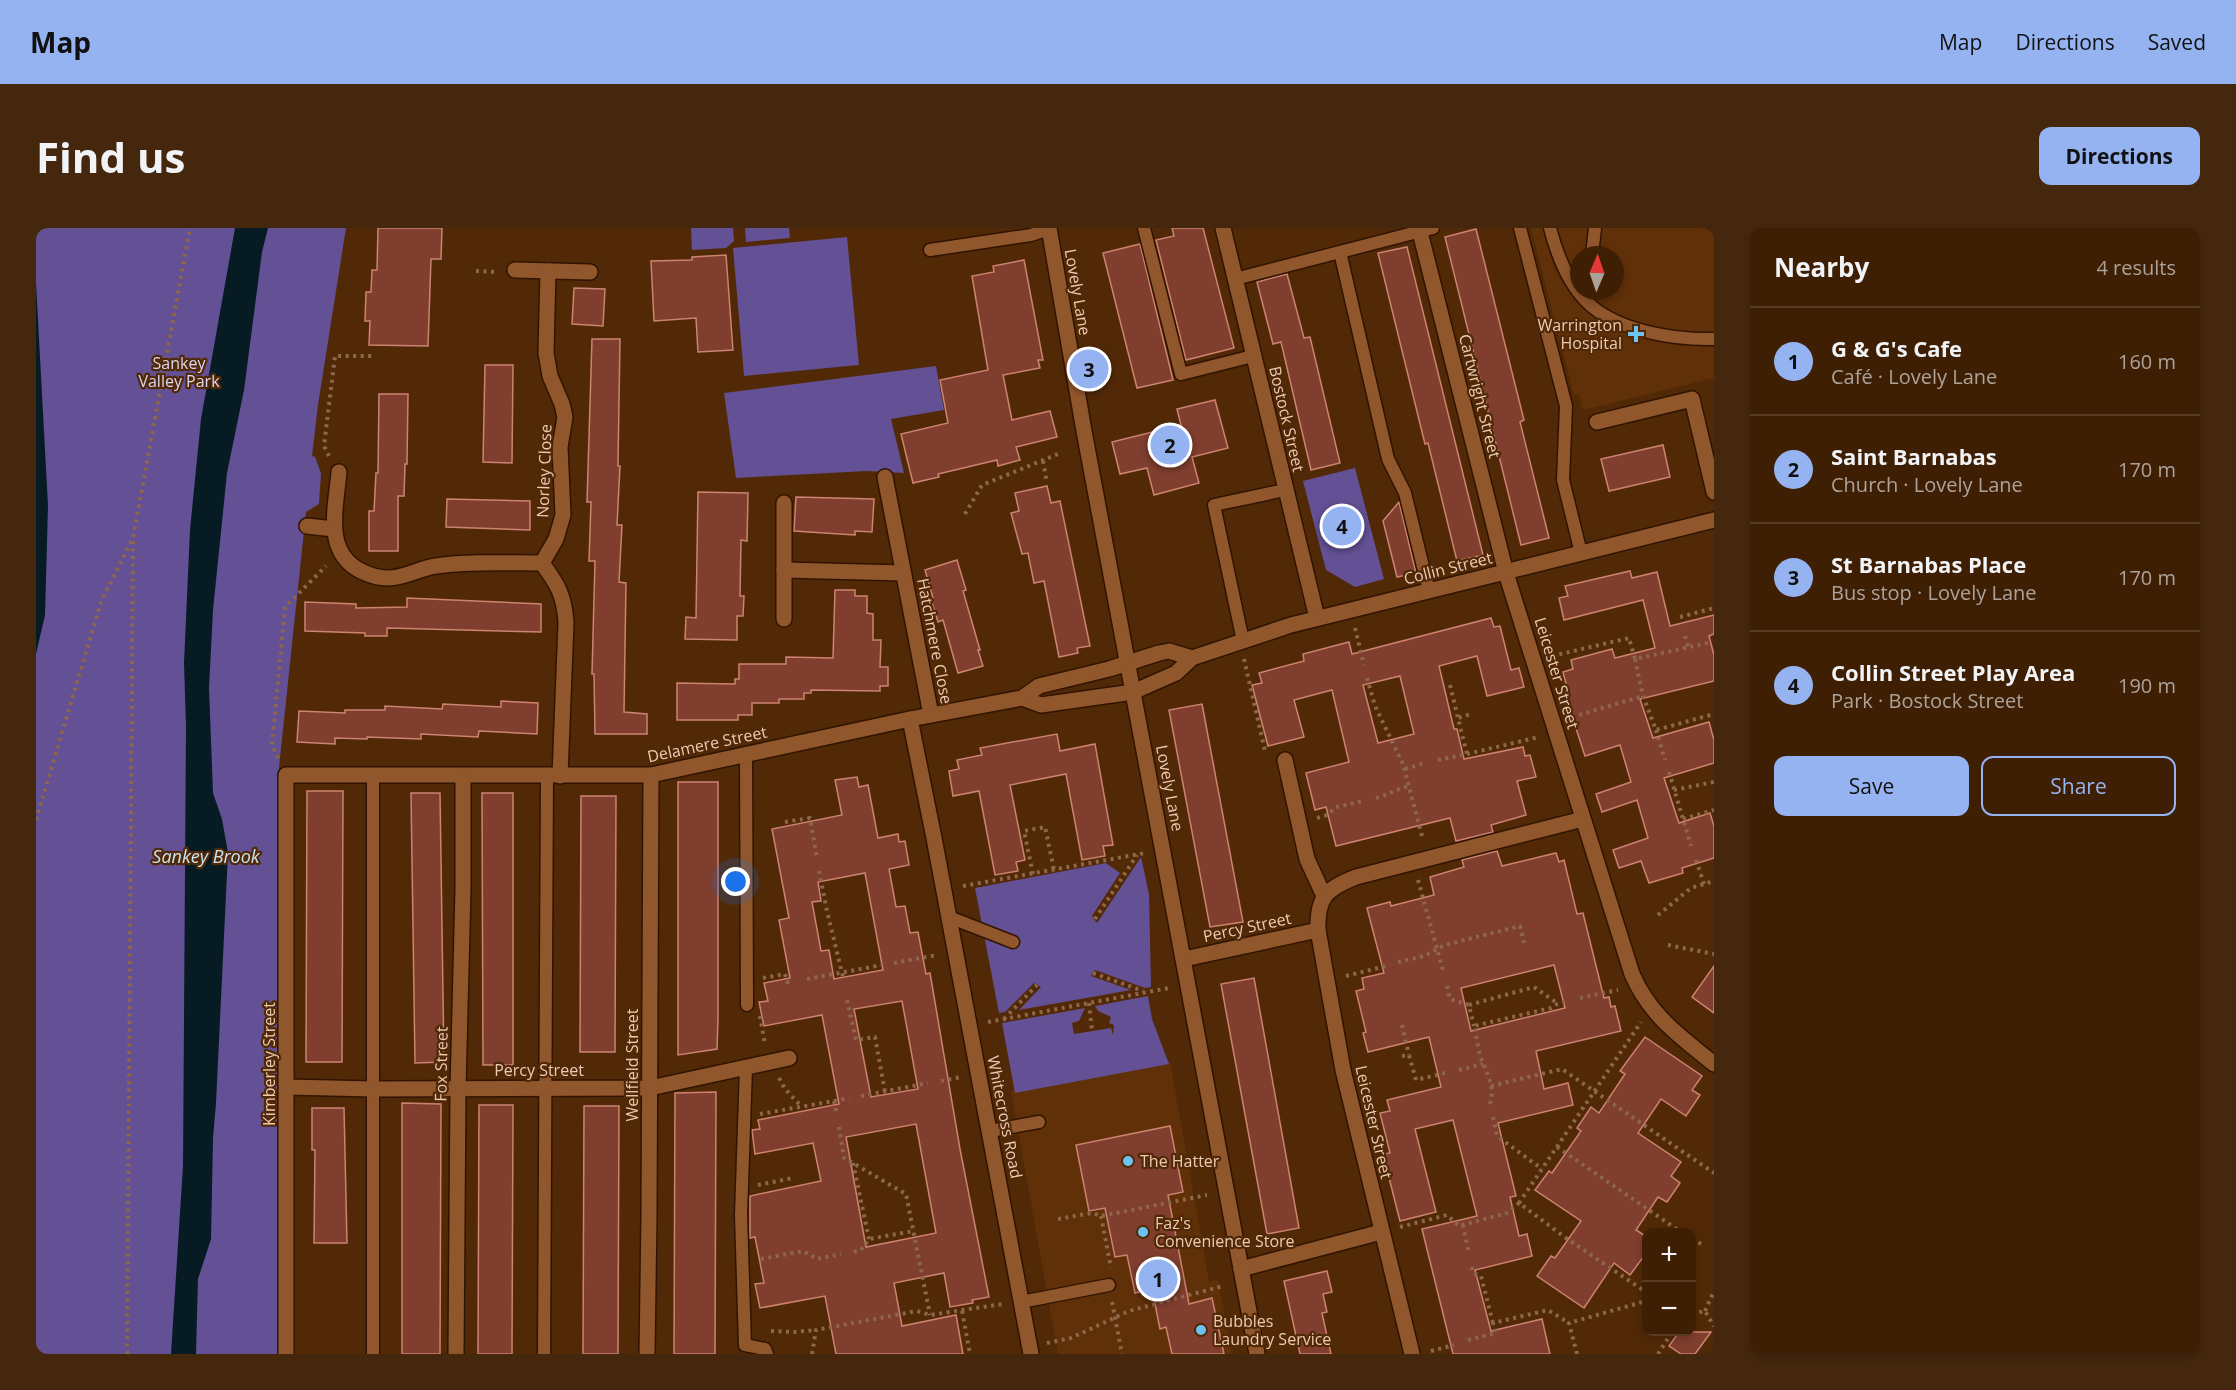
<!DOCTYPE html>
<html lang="en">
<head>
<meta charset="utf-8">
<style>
  body { margin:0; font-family:"Open Sans",sans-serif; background:#45270e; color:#f1f3f6 }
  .controls { position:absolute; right:18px; bottom:18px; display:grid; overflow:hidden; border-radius:12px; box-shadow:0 3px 9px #0003 }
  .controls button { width:54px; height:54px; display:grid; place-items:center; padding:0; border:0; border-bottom:2px solid #573d26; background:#3e1f04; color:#f1f3f6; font:30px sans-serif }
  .compass { position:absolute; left:1534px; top:18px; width:54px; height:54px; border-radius:50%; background:#3e1f04; box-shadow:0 3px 9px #0003; rotate:2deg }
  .you { position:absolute; left:700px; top:654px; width:21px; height:21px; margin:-15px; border:4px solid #fff; border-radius:50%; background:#1a73e8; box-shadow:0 0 0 9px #1a73e833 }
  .badge { display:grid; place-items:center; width:39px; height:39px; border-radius:50%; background:#95b2f1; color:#111; font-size:20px; font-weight:700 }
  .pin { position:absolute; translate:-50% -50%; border:3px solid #fff; box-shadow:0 2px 6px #0006 }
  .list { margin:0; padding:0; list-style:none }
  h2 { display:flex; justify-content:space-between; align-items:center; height:78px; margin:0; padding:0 24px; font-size:26px }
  h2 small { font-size:20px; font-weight:400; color:#ada29a }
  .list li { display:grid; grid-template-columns:39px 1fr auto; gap:18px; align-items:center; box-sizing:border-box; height:108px; padding:0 24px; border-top:2px solid #573d26 }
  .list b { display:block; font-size:22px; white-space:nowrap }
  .list p { margin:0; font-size:20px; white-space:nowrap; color:#ada29a }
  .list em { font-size:20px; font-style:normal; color:#ada29a }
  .actions { display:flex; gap:12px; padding:18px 24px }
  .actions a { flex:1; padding:14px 0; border:2px solid #95b2f1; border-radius:12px; text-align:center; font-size:21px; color:#95b2f1 }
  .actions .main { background:#95b2f1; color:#111 }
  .map { position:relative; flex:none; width:1678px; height:1126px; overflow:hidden; border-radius:12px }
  header { display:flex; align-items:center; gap:36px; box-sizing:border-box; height:84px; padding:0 30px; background:#95b2f1; color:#111 }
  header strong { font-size:28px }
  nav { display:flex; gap:33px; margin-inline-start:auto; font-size:21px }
  .intro { display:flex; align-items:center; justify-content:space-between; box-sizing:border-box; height:144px; padding:0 36px }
  h1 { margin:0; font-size:42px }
  .button { padding:15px 27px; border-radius:12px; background:#95b2f1; color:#111; font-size:21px; font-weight:700 }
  main { display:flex; gap:36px; padding:0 36px }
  aside { flex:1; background:#3e1f04; border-radius:12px; box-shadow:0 3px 9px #0003 }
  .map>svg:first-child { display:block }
  .built { fill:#603009; fill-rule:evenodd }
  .green { fill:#635095 }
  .water { fill:#071b25 }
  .building { fill:#803e2e; stroke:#cd8371; stroke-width:1.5; fill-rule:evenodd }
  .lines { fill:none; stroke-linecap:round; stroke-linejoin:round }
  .service-casing { stroke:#301400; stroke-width:15 }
  .minor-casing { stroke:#301400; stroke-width:18 }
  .tertiary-casing { stroke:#301400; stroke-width:18 }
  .path { stroke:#8d6749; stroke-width:4; stroke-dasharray:3 4.5; stroke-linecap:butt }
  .service { stroke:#90562c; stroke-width:12 }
  .minor { stroke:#90562c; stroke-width:15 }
  .tertiary { stroke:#90562c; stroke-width:15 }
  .poi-dot { fill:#6cc3f2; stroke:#522906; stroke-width:2 }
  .labels { text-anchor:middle; stroke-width:4.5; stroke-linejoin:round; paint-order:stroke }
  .street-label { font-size:16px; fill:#eccbb5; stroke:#522906 }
  .poi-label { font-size:16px; fill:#eccbb5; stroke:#522906; text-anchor:start }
  .park-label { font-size:16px; fill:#dbd6f3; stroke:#522906 }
  .water-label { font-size:18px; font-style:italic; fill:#c7e4f5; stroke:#522906 }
</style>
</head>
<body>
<header>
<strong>Map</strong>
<nav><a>Map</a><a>Directions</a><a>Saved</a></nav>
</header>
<div class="intro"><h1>Find us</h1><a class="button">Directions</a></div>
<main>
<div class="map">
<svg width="1678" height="1126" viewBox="0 0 1678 1126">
  <rect width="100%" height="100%" fill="#522906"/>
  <g class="built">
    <path d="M1495,0H1678V150L1547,182L1543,166L1538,167ZM1543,27H1579V63H1543Z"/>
    <polygon points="1134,834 1173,1053 1182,1052 1196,1126 1022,1126 975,863"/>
  </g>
  <g class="green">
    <polygon points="0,0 310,0 282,177 276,228 279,229 285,245 283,276 270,284 242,549 241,1126 0,1126"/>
    <polygon points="655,0 697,0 698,13 690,20 656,22"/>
    <polygon points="709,0 753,0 754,10 710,14"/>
    <polygon points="811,9 823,137 708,148 697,20"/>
    <polygon points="900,138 908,182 855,191 868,245 831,243 700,250 688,165"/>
    <polygon points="1319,240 1348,351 1319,359 1290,342 1267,253"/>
    <polygon points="1105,629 1113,666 1115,759 1109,760 1059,742 1055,748 1095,762 983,782 1005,759 998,755 969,784 963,785 939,660 1070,635 1084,645 1056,688 1061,695"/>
    <polygon points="1112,768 1116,791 1133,836 979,865 966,795 1049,780 1043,793 1036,795 1038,806 1075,800 1077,807 1078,797 1073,795 1075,789 1062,783 1059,778"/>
  </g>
  <g class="water">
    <polygon points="199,0 232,0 226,24 208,162 191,245 177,382 173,460 177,565 186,591 192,625 180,875 177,910 175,1011 162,1051 160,1126 135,1126 147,938 150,498 148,435 154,302 165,191"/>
    <polygon points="0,55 12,278 9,387 0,426"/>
  </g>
  <g class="building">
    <polygon points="342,0 406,0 405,31 395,31 392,118 333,117 334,93 329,93 330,64 335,64 336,42 341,42"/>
    <polygon points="1136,0 1167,0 1198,120 1150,132 1120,12 1138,8"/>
    <polygon points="1440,1 1488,192 1484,194 1513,310 1485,317 1409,9"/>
    <polygon points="1104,16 1137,152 1101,160 1067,25"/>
    <polygon points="1371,19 1447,327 1421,333 1392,215 1389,216 1342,25"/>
    <polygon points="690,27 697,122 662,124 660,90 618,93 615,33 656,32 656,29"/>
    <polygon points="988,32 1007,132 1002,132 1004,140 967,147 976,192 1014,183 1021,209 980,219 984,232 962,238 961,232 902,246 903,249 877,255 865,206 912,195 904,152 952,142 936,48 958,44 957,38"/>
    <polygon points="1251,46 1268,110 1274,109 1304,235 1275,242 1245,114 1237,116 1221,54"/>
    <polygon points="538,60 569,61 567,98 536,96"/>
    <polygon points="556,111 584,111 582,238 584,238 581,297 586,297 583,354 590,355 588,484 611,486 611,506 559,506 558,446 556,446 559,333 553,333 555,274 551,274"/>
    <polygon points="449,137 477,137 476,235 447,234"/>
    <polygon points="343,166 372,166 371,236 369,236 368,268 362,268 362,323 333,323 333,283 338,283 340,245 342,245"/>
    <polygon points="1179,172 1192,220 1156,229 1163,255 1118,267 1111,240 1084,246 1076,214 1145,197 1141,181"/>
    <polygon points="1627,217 1634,249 1573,263 1565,231"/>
    <polygon points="1011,258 1015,275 1024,273 1054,418 1041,420 1042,425 1023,429 1008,353 998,355 992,325 986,326 975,285 983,283 979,265"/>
    <polygon points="662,264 712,265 711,313 705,312 704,368 708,368 707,388 701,388 701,412 649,411 650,389 660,390"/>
    <polygon points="760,269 838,271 836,304 819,303 819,307 758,303"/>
    <polygon points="411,271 494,273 494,302 410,299"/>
    <polygon points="1363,274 1380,345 1361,349 1347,293"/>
    <polygon points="921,332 930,362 927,363 944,422 942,422 947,438 922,445 907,392 902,394 895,371 897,370 889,342"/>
    <polygon points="1594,343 1596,350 1621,344 1634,398 1678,387 1678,406 1673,408 1678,427 1678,453 1604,471 1617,510 1673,494 1678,512 1678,535 1628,550 1643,595 1674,585 1678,598 1678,630 1646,640 1647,645 1613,655 1605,633 1583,640 1577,622 1612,610 1601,572 1566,584 1560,566 1595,554 1584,517 1549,528 1535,485 1532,486 1527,465 1532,464 1527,444 1537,441 1535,432 1576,421 1579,430 1619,420 1607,372 1528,392 1523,370 1532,368 1529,358"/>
    <polygon points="799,362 819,362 819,368 831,368 831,385 837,386 837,412 845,412 844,439 852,439 852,458 844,458 844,463 775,462 775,465 768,465 768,471 743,471 743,475 716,475 716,487 702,487 702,492 641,492 641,455 699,456 699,451 703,451 703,436 750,436 750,429 797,430"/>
    <polygon points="371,370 505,376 505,404 351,400 351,408 329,408 329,405 269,403 269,374 320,376 320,380 371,379"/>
    <path d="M1455,390L1458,399L1464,398L1475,442L1483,440L1488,459L1451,468L1441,428L1403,438L1418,501H1421L1428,531L1487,519L1489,528L1494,527L1500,549L1481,553L1490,587L1455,597L1457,604L1420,613L1414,590L1300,618L1290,579L1279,582L1270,545L1313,534L1296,462L1258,472L1268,509L1232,518L1216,457L1226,455L1223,445L1268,433L1267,426L1313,414L1316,426ZM1364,448L1378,506L1342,515L1327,457Z"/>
    <polygon points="465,473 502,475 501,506 443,503 442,509 385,506 385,511 331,509 331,511 299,510 299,516 261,514 263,483 309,485 309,482 349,482 349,478 406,481 407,476 465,479"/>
    <polygon points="1166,476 1207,694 1174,699 1133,482"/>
    <polygon points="1021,506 1024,523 1059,516 1077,617 1067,618 1069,628 1046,632 1030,546 974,557 989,632 980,634 982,643 959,647 943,563 917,568 913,543 923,541 921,532 946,527 944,520"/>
    <path d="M821,549L823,559L832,557L842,610L862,606L863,614L869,613L873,637L853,641L860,679L869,678L874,705L882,704L890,746L894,745L924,921L953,1069L936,1072L937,1075L914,1079L908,1045L858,1055L866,1098L920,1087L927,1126H800L789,1068L724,1080L719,1056L728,1055L719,1009L714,1010V968L785,953L777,915L719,926L716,902L724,901L722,892L803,876L786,787L728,798L723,774L732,773L728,755L754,750L743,692L753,690L736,601L806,587L799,552ZM829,645L847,742L798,751L793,722L785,723L776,674L785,673L782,654ZM866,773L882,861L835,869L818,781ZM880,896L900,1005L830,1019L810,909Z"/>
    <polygon points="642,554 682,554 682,790 681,821 642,827"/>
    <polygon points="271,563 307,563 306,834 270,834"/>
    <polygon points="375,565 404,565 408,834 379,835"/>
    <polygon points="446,565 477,565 477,837 447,837"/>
    <polygon points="545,568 580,568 579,824 544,824"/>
    <path d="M1461,623L1466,638L1520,625L1523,634L1528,632L1541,686L1547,685L1568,770L1573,769L1575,779L1579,778L1585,803L1500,823L1508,861L1532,855L1537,877L1462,895L1480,968L1474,969L1483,1008L1491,1006L1496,1028L1439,1042L1455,1103L1506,1091L1514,1126H1417L1386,1001L1441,988L1417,892L1379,901L1400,984L1364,993L1347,926L1354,925L1344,885L1354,883L1351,872L1405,859L1393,809L1332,824L1327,805L1330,804L1320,763L1328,761L1326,750L1348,745L1331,680L1354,674L1355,678L1398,667L1394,649L1428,639L1426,632ZM1518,737L1529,780L1435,803L1425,760Z"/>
    <polygon points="1678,738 1678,785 1656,769"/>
    <polygon points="1218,750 1263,1000 1231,1006 1185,756"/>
    <polygon points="1609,809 1666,848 1656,862 1664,867 1650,888 1625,871 1602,905 1645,934 1635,948 1644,955 1631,974 1622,969 1600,1002 1611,1009 1611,1024 1594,1047 1578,1035 1548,1080 1501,1048 1515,1028 1519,1030 1545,993 1499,962 1513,943 1516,945 1545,903 1541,900 1555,879 1563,885 1589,846 1584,843"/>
    <polygon points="680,864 679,1126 638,1126 639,865"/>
    <polygon points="366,875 405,876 404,1126 366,1126"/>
    <polygon points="443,877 477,877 476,1126 442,1126"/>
    <polygon points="548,878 583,878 582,1126 547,1126"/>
    <polygon points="276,880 308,880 311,1015 278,1015 279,922 276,922"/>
    <polygon points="1134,898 1147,964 1132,967 1153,1076 1176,1070 1188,1126 1136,1126 1130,1099 1124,1101 1116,1061 1099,1065 1091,1027 1079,1029 1069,980 1053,983 1040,917"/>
    <polygon points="1291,1043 1296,1064 1287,1066 1291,1084 1286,1085 1295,1126 1264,1126 1248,1053"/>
    <polygon points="1643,1104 1675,1104 1659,1126 1645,1126 1633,1118"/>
  </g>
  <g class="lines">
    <g class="service-casing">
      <g id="service">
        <polyline points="1108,0 1145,146 1217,128"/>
        <polyline points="1484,0 1530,178 1527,252 1545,325"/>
        <path d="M1514,0C1521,27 1531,54 1551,74C1580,103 1639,112 1678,111"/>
        <polyline points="894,22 995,7 1013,1"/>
        <polyline points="1304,24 1352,231 1369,265 1393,363"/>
        <polyline points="1556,27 1559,0"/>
        <polyline points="1199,51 1397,0"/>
        <polyline points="1207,413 1178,277 1249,262"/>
        <polyline points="710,527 711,777"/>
        <polyline points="913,689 977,714"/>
        <polyline points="710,839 705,987 709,1117 729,1121 731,1126"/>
        <polyline points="954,903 1003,894"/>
        <polyline points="985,1074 1073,1057"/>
        <polyline points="337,1126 337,547"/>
        <polyline points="508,1126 511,548"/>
      </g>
    </g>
    <g class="minor-casing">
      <g id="minor">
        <polyline points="1187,0 1281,390"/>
        <path d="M1383,0L1470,345L1596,746C1614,788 1644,808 1678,836"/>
        <polyline points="479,42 554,44"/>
        <path d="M512,43L510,125L514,148L526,176L529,189L524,219L527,287L520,311L506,335C522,357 528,367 530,394L524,548"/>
        <polyline points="1561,194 1656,171 1678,264"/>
        <path d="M303,244C300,279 287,324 325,343C333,347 343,350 352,350C369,350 384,340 400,338C435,333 471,335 506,335"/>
        <polyline points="849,249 895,487"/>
        <polyline points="271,298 298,301"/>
        <polyline points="748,342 867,345"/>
        <polyline points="748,391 748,275"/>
        <polyline points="986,470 1005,477 1097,464 1140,445 1156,430 1255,397 1678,292"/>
        <polyline points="874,491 898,610 995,1126"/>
        <polyline points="1249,532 1271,631 1288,668"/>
        <polyline points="1148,731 1282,702"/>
        <polyline points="251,859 337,861 614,860 753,830"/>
        <polyline points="1205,1041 1345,1004"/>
        <polyline points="250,1126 250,547 615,547 874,491 986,470 1003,458 1073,441 1123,425 1133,423 1156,430"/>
        <polyline points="420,1126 422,861 427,661 427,548"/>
        <polyline points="611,1126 613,988 615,547"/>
        <path d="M1376,1126L1307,842L1282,702C1281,669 1290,661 1320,649L1547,591"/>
      </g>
    </g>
    <g class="tertiary-casing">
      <polyline id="tertiary" points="1013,0 1048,203 1221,1126"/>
    </g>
    <g class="path">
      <polyline points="440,43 461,44"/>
      <polyline points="293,228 288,218 299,128 338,128"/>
      <polyline points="1007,233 1011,255"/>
      <polyline points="929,286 946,257 1022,226"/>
      <polyline points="1644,389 1678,380"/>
      <polyline points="1319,400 1328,437"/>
      <polyline points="1649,408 1652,419"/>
      <polyline points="1516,428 1593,410 1599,431 1676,414"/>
      <polyline points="1208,431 1229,523 1232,524"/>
      <polyline points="1599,431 1607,468 1620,502 1678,486"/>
      <polyline points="1331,450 1339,478 1367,536 1387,612"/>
      <polyline points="1414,457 1422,490"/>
      <polyline points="1536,489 1607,468"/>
      <polyline points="1620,502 1629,532"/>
      <polyline points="1431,526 1503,509"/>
      <polyline points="242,530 236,517 249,379 290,338"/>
      <polyline points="1402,532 1431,526 1422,490 1435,486"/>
      <polyline points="1369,541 1389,535"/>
      <polyline points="1633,544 1655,618"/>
      <polyline points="1638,562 1678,554"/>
      <path d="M1340,570C1351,567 1361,561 1373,558"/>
      <polyline points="1281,590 1291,587 1300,579 1327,573"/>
      <polyline points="1647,591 1678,582"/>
      <polyline points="0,592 65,374 97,310 154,0"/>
      <polyline points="749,594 774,590 781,630"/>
      <polyline points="1660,632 1668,656"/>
      <polyline points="783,643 791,683 807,749"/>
      <polyline points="997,646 988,603 1009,599 1018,642"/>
      <polyline points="1382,652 1408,746"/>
      <polyline points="927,658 1109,625"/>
      <polyline points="1622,687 1655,660 1678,653"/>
      <polyline points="1059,691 1101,627"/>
      <polyline points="1632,717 1678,726"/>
      <polyline points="1362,734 1388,728 1409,717 1484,698 1488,715"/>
      <polyline points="858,735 901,727"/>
      <polyline points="1057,745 1107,763"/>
      <polyline points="1310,748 1350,738"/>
      <polyline points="727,750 749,746 751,754 755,754"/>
      <polyline points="771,751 846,737"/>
      <polyline points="1411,758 1414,771 1433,777 1438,798"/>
      <polyline points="1544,770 1582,762"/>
      <polyline points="811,772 820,812 839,809 849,864"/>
      <polyline points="1053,775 1056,803"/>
      <polyline points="1433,777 1498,759 1521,775"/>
      <polyline points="724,788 729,816"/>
      <polyline points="968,791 1001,757"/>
      <polyline points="952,794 1133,760"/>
      <polyline points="1366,797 1373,827"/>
      <polyline points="1366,828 1373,827 1380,852 1409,845"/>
      <polyline points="1423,842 1447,836"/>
      <polyline points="743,850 749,861 765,878"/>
      <polyline points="905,853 925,849"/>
      <polyline points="1455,858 1526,841 1678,945"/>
      <polyline points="825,868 892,855"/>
      <polyline points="798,873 813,870"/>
      <path d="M1454,876C1459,860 1453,850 1447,835C1442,824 1441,810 1438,798L1515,780L1521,776L1531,773"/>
      <polyline points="724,886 798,873 801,887"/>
      <polyline points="1457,889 1461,908 1506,941"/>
      <polyline points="803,899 808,930 870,966 894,1087"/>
      <polyline points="1521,919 1645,1004"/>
      <polyline points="817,935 833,1011"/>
      <polyline points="722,957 757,950"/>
      <polyline points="1483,975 1605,794"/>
      <polyline points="1065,988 1075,1040"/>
      <polyline points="1022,991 1056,985 1065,988 1171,967"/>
      <polyline points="1427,997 1433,1026"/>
      <polyline points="1364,999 1411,987 1423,998 1471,985 1483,975 1527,1008 1610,1064"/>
      <polyline points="1656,1011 1667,1017"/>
      <polyline points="818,1024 825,1022 833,1011 878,1003"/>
      <polyline points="725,1031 767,1023 781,1031 805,1026"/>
      <polyline points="1436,1039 1437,1045 1445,1048 1457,1095"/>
      <polyline points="1076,1074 1086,1126"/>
      <polyline points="926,1083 934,1126"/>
      <polyline points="1669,1083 1678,1063"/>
      <polyline points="1656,1086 1669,1083 1678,1098"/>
      <polyline points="735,1103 758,1104 780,1102"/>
      <polyline points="1432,1112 1460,1105 1457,1095 1512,1082 1533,1095"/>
      <polyline points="1011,1115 1035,1110 1093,1083 1187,1058"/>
      <polyline points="1395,1123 1418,1117"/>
      <polyline points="91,1126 97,310"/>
      <polyline points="776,1126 780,1102 881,1083 894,1087 967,1076"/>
      <polyline points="1541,1126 1533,1095 1610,1073"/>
      <polyline points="1622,1126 1636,1104"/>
    </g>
    <use href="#service" class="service"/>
    <use href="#minor" class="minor"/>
    <use href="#tertiary" class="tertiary"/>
  </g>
  <g class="poi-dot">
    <path d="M1597 97h6v6h6v6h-6v6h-6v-6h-6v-6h6z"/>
    <circle cx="1092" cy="933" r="6"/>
    <circle cx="1107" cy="1004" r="6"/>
    <circle cx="1165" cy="1102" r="6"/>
  </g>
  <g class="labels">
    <g class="street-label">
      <text transform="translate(1042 64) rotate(80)" y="6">Lovely Lane</text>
      <text transform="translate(1444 168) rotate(76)" y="6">Cartwright Street</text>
      <text transform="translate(1251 191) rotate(77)" y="6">Bostock Street</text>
      <text transform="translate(508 243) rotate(-88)" y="6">Norley Close</text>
      <text transform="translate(1412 340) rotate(-14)" y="6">Collin Street</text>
      <text transform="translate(899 413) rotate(79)" y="6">Hatchmere Close</text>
      <text transform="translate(1521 445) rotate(73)" y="6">Leicester Street</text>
      <text transform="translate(671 516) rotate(-12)" y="6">Delamere Street</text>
      <text transform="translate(1134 560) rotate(79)" y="6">Lovely Lane</text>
      <text transform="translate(1211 699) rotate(-12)" y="6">Percy Street</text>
      <text transform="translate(233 836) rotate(-90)" y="6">Kimberley Street</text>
      <text transform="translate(405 836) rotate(-89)" y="6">Fox Street</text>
      <text transform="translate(596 837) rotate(-90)" y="6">Wellfield Street</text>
      <text x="503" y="848">Percy Street</text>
      <text transform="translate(969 889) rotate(79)" y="6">Whitecross Road</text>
      <text transform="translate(1338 894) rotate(77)" y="6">Leicester Street</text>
    </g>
    <g class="poi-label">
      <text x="1586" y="103" text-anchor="end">Warrington<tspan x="1586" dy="18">Hospital</tspan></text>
      <text x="1104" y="939">The Hatter</text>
      <text x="1119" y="1001">Faz's<tspan x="1119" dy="18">Convenience Store</tspan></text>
      <text x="1177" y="1099">Bubbles<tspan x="1177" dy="18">Laundry Service</tspan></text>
    </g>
    <g class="park-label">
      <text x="143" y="141">Sankey<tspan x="143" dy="18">Valley Park</tspan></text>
    </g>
    <g class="water-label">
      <text x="170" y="635">Sankey Brook</text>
    </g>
  </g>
</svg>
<div class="controls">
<button>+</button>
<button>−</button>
</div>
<svg class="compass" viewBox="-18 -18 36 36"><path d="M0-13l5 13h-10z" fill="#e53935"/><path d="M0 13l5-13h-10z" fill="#ada29a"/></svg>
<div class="you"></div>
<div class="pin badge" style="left:1122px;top:1051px">1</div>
<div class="pin badge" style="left:1134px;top:217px">2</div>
<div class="pin badge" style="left:1053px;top:141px">3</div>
<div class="pin badge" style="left:1306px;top:298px">4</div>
</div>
<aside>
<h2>Nearby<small>4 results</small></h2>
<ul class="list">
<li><span class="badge">1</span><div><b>G &amp; G's Cafe</b><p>Café · Lovely Lane</p></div><em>160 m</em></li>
<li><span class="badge">2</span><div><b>Saint Barnabas</b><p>Church · Lovely Lane</p></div><em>170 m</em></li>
<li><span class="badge">3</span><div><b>St Barnabas Place</b><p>Bus stop · Lovely Lane</p></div><em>170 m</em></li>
<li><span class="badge">4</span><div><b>Collin Street Play Area</b><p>Park · Bostock Street</p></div><em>190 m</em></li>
</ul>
<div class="actions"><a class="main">Save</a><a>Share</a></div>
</aside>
</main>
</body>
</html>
